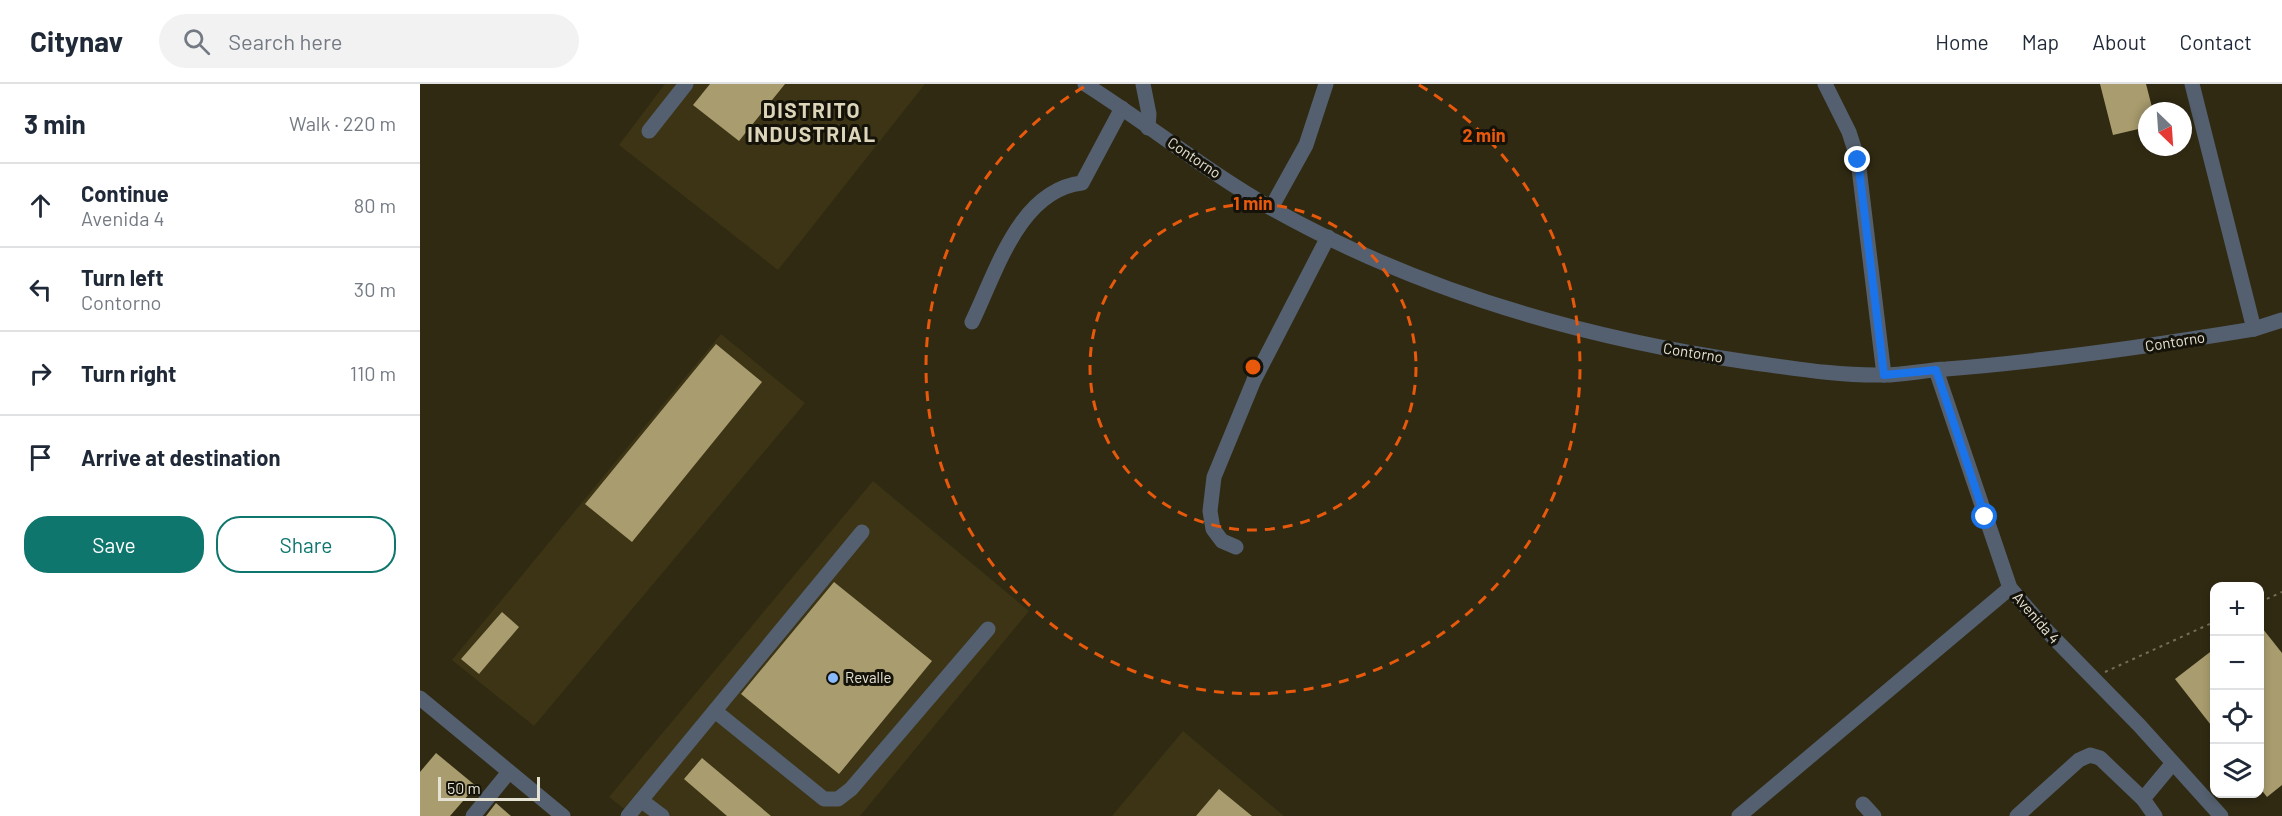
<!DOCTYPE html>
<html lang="en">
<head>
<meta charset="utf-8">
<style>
  body { margin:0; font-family:Barlow,sans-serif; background:#f2f2f3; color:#1f2937 }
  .controls { position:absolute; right:18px; bottom:18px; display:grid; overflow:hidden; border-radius:12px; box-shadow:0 3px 9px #0003 }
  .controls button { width:54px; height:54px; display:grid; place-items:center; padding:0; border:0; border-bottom:2px solid #e0e1e3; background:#fff; color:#1f2937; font:30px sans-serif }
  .compass { position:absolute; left:1718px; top:18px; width:54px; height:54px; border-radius:50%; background:#fff; box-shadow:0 3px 9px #0003; rotate:155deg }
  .scale { position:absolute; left:18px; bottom:15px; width:102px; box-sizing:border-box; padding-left:6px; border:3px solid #e5e2d4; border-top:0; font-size:16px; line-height:21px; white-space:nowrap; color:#e5e2d4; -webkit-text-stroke:4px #151309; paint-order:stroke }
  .stop { position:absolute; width:18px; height:18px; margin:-14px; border:4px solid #1a73e8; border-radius:50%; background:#fff }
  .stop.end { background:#1a73e8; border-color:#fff; box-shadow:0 2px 6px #0008 }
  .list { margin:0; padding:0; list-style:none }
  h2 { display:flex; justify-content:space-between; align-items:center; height:78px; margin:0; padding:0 24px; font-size:26px }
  h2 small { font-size:20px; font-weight:400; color:#747a83 }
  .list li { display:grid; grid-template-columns:39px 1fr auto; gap:18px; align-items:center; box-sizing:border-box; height:84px; padding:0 24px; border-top:2px solid #e0e1e3 }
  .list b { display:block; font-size:22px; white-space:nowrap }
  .list p { margin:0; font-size:20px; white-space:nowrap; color:#747a83 }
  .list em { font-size:20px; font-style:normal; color:#747a83 }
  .actions { display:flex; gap:12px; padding:18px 24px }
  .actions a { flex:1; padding:14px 0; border:2px solid #0f766e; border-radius:24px; text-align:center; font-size:21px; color:#0f766e }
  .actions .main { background:#0f766e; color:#fff }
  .icon { flex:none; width:33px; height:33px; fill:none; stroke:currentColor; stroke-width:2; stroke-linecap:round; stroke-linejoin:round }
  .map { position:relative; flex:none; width:1862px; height:732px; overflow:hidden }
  header { display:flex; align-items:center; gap:36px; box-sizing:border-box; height:84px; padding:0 30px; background:#fff; border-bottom:2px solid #e0e1e3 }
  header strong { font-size:28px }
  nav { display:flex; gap:33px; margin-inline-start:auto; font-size:21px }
  .search { width:420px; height:54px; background:#f2f2f3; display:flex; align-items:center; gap:15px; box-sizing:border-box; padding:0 21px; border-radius:33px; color:#747a83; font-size:22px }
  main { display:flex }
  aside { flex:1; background:#fff }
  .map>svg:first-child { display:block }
  .built { fill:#3c3415 }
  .building { fill:#a99d6f }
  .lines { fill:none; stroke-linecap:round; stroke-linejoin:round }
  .path { stroke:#736e5a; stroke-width:2; stroke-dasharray:3 4.5; stroke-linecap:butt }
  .minor { stroke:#54606f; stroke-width:15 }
  .route { stroke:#1a73e8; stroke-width:8 }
  .ring { fill:none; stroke:#e8590c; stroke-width:3; stroke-dasharray:10 8 }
  .poi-dot { fill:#88bafc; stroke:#151309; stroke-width:2 }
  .labels { text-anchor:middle; stroke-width:6; stroke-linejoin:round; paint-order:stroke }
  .street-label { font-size:15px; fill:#e5e2d4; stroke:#151309 }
  .poi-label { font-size:15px; fill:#e5e2d4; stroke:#151309; text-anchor:start }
  .district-label { font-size:21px; font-weight:bold; letter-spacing:1.5px; fill:#dcd5b9; stroke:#151309 }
  .centre { fill:#e8590c; stroke:#151309; stroke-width:3 }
  .ring-label { font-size:18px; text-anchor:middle; font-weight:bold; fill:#e8590c; stroke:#151309; stroke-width:6; stroke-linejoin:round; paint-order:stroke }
</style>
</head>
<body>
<header>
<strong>Citynav</strong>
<div class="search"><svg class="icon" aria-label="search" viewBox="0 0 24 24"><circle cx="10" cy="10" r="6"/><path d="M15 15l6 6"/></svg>Search here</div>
<nav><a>Home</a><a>Map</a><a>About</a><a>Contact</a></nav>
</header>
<main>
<aside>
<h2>3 min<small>Walk · 220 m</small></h2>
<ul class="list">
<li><svg class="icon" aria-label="ahead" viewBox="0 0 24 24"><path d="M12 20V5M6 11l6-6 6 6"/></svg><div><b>Continue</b><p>Avenida 4</p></div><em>80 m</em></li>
<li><svg class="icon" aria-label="left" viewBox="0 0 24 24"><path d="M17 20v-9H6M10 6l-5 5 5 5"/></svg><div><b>Turn left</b><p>Contorno</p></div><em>30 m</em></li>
<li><svg class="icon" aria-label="right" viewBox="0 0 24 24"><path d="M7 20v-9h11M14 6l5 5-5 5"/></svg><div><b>Turn right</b></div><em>110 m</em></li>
<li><svg class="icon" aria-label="arrive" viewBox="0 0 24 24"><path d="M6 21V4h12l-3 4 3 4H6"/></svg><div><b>Arrive at destination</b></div></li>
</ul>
<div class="actions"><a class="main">Save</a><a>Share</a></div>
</aside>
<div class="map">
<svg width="1862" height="732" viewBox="0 0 1862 732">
  <rect width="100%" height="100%" fill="#302a13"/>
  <g class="built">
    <polygon points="245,0 505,0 358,186 199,61"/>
    <polygon points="301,250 385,319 114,642 32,576"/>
    <polygon points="453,397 609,527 440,732 213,732 189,713"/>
    <polygon points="763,647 864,732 692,732"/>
  </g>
  <g class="building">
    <polygon points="290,0 365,0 319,57 273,21"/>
    <polygon points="1680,0 1726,0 1733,27 1727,27 1727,43 1693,51"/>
    <polygon points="296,260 342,298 212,458 165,420"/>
    <polygon points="414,498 512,577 419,690 321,610"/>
    <polygon points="82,528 99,543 59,590 41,575"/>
    <polygon points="1839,540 1862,569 1862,701 1847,713 1839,703"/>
    <polygon points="1794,565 1794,645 1755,595"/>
    <polygon points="16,669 56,702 30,732 0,732 0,688"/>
    <polygon points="282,674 351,732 307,732 264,695"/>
    <polygon points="799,705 832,732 776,732"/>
    <polygon points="76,719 91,732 66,732"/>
  </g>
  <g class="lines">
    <g class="path">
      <polyline points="1840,518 1862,508"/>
      <polyline points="1685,588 1794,538"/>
    </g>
    <g class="minor">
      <path d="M665,0C728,40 786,87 851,124C997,206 1162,254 1328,278C1372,284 1419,292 1464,291C1484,291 1505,286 1526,285C1629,277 1731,262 1834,245L1862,236"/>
      <polyline points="723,0 729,30 728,44"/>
      <polyline points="1405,0 1429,48 1438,76 1464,291"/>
      <polyline points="1772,0 1834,245"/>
      <polyline points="229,47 266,0"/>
      <polyline points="851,124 886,61 906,0"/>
      <path d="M552,238C576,189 599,106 662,99L702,24"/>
      <polyline points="1516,286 1590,504 1627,547 1719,641 1801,732"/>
      <polyline points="816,463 802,457 793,445 790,427 794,393 834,296 908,153"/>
      <polyline points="0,614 143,732"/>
      <polyline points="295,627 404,715 418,715 431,705 568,545"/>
      <polyline points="222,717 242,732"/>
      <polyline points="1443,720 1454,732"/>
      <polyline points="53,732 89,688"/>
      <polyline points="208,732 442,448"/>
      <polyline points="1319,732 1590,504"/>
      <polyline points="1597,732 1659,676 1670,671 1680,674 1723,715"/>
      <polyline points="1735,732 1723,715 1753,679"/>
    </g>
  </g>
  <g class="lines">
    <polyline class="route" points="1438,76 1464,291 1516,286 1565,433"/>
  </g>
  <g class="ring">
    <circle cx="833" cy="283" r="163"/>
    <path d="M999 1A327 327 0 1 1 667 1"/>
  </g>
  <circle class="poi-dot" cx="413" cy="594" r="6"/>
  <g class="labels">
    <g class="street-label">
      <text transform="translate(774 74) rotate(34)" y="5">Contorno</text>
      <text transform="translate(1755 258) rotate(-9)" y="5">Contorno</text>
      <text transform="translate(1273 269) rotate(9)" y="5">Contorno</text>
      <text transform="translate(1616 534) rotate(49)" y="5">Avenida 4</text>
    </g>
    <g class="poi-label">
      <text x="425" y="599">Revalle</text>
    </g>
    <g class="district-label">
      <text x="392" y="34">DISTRITO<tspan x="392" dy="24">INDUSTRIAL</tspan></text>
    </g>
  </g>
  <circle cx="833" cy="283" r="9" class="centre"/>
  <g class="ring-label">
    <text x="1064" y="58">2 min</text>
    <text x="833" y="126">1 min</text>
  </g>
</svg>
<div class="controls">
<button>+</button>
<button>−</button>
<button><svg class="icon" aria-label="locate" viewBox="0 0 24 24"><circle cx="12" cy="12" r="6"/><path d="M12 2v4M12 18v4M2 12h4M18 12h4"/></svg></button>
<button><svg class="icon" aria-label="layers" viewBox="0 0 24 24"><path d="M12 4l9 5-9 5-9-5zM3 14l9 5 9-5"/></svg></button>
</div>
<svg class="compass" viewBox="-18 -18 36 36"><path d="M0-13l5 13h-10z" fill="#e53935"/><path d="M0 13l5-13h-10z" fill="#747a83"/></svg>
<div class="scale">50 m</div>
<div class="stop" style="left:1565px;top:433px"></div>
<div class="stop end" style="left:1438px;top:76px"></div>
</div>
</main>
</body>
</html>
